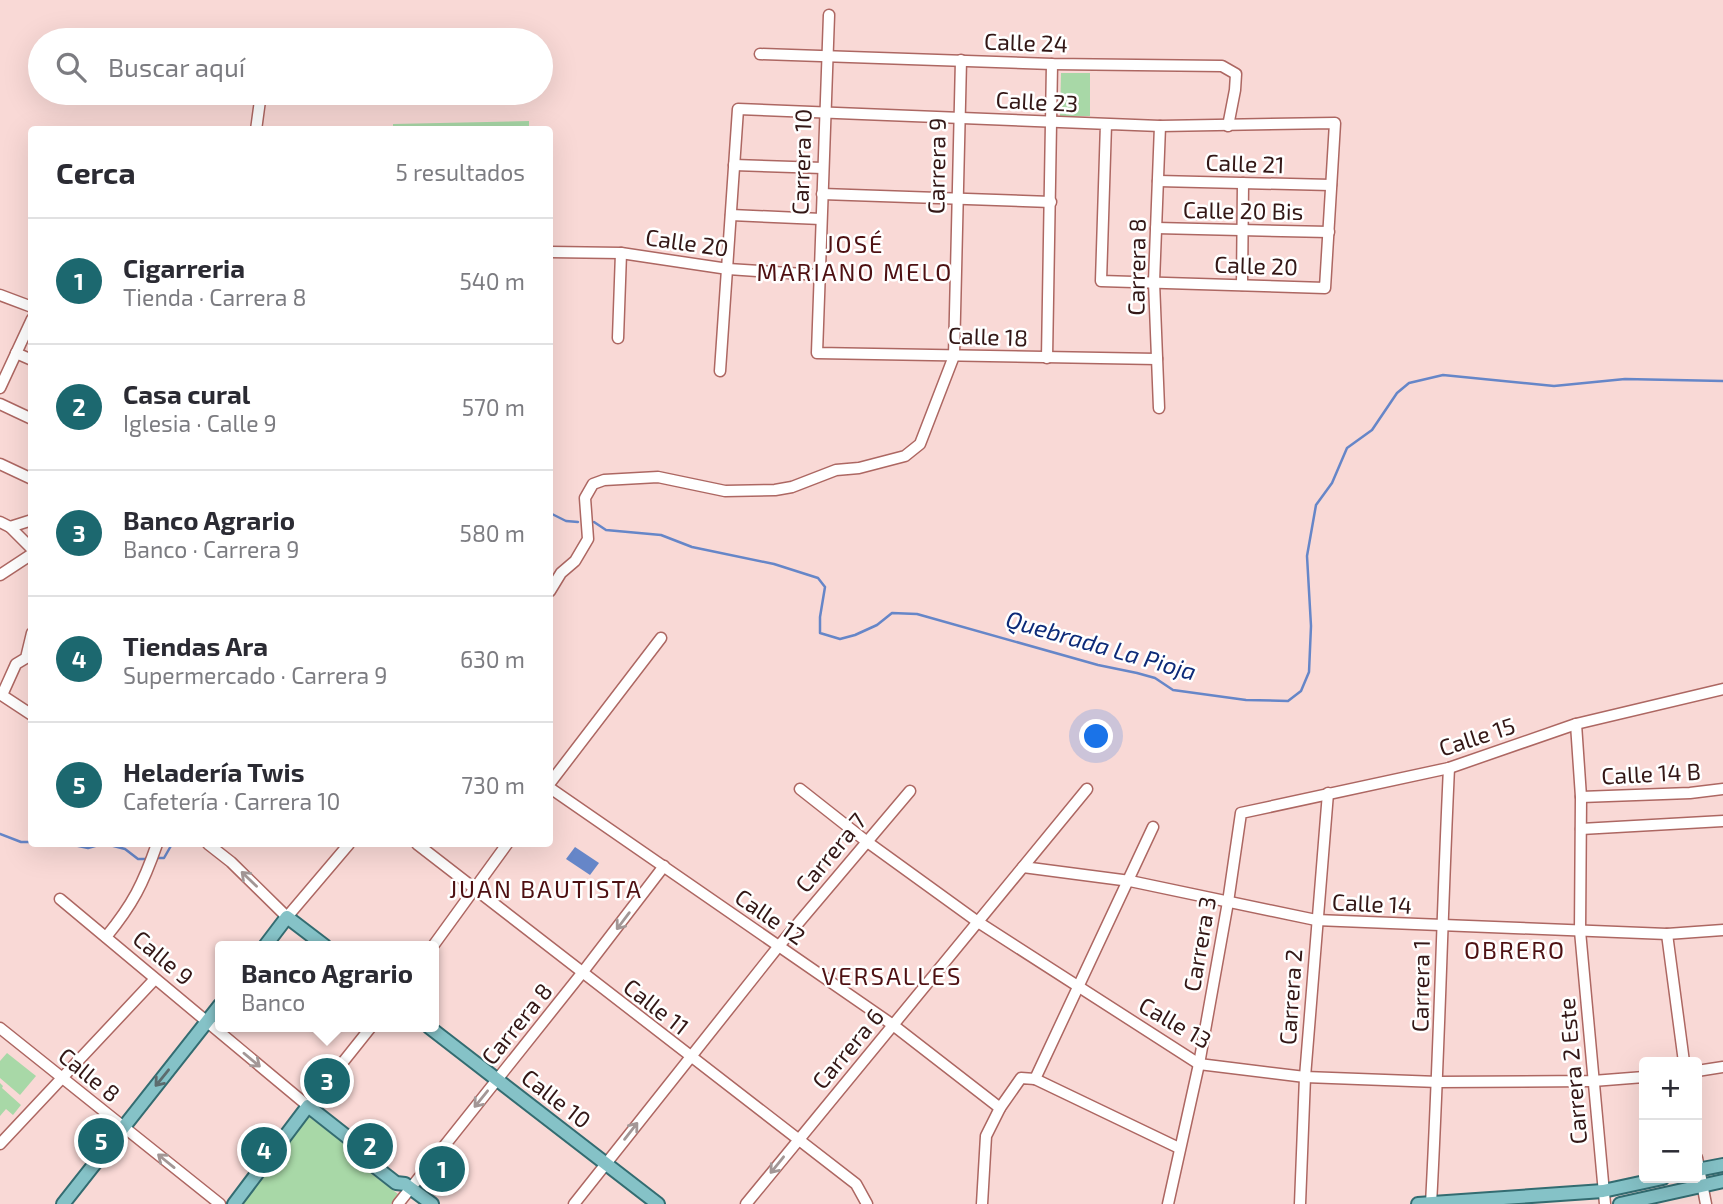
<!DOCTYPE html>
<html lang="es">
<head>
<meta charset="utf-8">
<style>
  body { margin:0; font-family:"Exo 2",sans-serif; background:#f2f2f3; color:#2b2b33 }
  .controls { position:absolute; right:21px; bottom:21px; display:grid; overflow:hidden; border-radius:7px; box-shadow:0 7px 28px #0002 }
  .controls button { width:63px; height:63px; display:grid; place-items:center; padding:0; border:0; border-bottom:2px solid #e1e1e2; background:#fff; color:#2b2b33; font:35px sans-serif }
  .you { position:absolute; left:1097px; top:737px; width:24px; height:24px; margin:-18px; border:5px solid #fff; border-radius:50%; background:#1a73e8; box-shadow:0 0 0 10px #1a73e833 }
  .badge { display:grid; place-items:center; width:46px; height:46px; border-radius:50%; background:#1c686f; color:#fff; font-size:23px; font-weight:700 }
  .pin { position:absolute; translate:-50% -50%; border:4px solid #fff; box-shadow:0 2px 7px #0006 }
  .popup { position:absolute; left:215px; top:941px; width:224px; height:91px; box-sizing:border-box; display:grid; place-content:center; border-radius:7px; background:#fff; filter:drop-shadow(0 2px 5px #0005); font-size:23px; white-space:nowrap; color:#7c7c81 }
  .popup b { font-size:26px; color:#2b2b33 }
  .popup::after { content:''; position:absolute; left:50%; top:100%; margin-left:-14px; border:14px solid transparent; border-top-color:#fff }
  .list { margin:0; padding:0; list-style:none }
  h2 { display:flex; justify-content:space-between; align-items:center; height:91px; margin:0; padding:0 28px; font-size:30px }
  h2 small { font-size:23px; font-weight:400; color:#7c7c81 }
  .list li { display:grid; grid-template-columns:46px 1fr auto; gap:21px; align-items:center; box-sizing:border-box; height:126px; padding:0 28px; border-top:2px solid #e1e1e2 }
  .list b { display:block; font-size:26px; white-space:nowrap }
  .list p { margin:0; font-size:23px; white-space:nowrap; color:#7c7c81 }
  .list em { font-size:23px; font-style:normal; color:#7c7c81 }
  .icon { flex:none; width:38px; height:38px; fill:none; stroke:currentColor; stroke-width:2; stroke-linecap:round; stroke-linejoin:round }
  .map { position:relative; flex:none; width:1723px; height:1204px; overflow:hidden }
  .search { position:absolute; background:#fff; box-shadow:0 7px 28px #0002; left:28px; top:28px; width:525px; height:77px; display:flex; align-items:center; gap:18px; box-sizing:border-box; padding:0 24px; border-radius:38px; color:#7c7c81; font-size:26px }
  .panel { position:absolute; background:#fff; box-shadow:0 7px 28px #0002; left:28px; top:126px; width:525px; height:721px; border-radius:7px }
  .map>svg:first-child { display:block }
  .green { fill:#a8d8a7 }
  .water { fill:#6686c8 }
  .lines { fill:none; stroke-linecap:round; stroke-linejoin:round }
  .stream { stroke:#6686c8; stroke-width:2.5 }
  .minor-casing { stroke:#ad6762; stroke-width:13 }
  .major-casing { stroke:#336c71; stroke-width:16 }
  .minor { stroke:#fff; stroke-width:10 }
  .major { stroke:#85c2c7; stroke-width:12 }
  .oneway { stroke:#a39796 }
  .oneway2 { stroke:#5c6c6e }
  .labels { text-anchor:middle; stroke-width:5; stroke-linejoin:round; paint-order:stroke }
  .street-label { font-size:23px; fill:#331716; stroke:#fff }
  .neighbourhood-label { font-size:24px; letter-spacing:2px; fill:#4e1012; stroke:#fff }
  .water-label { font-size:24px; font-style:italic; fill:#0c2a78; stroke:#fff }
</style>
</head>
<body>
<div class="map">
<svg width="1723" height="1204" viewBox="0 0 1723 1204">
  <rect width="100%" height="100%" fill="#f9d9d6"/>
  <g class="green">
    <polygon points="1061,73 1090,73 1090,116 1060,116"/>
    <polygon points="529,121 529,129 393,129 393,124"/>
    <polygon points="7,1053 36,1076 20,1095 0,1078 0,1061"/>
    <polygon points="0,1083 3,1086 2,1088 21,1105 13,1115 6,1109 0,1116"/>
    <polygon points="309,1117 360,1155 365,1169 398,1194 391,1204 243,1204"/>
  </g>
  <polygon class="water" points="575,847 599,863 590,875 566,859"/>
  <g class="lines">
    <g class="stream">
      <polyline points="550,513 566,521 578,522"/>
      <polyline points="594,522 606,530 661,535 692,547 774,564 818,578 825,587 820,617 820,633 840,639 855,635 877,625 892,613 917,614 1098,665 1137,673 1155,678 1173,690 1246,700 1288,701 1301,691 1309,672 1311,626 1307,556 1316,505 1332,483 1347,448 1372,430 1397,393 1409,383 1443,375 1554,386 1625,379 1723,381"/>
      <polyline points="0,834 21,842 32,842"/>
      <polyline points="69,844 88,848 102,844"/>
      <polyline points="106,844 125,849 138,859 147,859"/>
      <polyline points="154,858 164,858 172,844"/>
    </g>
    <g class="minor-casing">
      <g id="minor">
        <polyline points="829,15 817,353 1157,359"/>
        <polyline points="760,54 1052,64 1222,66 1236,74 1235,90 1228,126"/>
        <polyline points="256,130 261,93"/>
        <polyline points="734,165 823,168"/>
        <polyline points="1158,181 1331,185"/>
        <polyline points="822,194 1051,202"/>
        <polyline points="731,215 821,219"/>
        <polyline points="1156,228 1329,232"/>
        <polyline points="550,252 621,253 728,269 819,275"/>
        <polyline points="1242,285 1243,183"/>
        <polyline points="0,295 32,307"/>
        <polyline points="618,338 621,253"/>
        <polyline points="16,353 32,360"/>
        <polyline points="1047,358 1052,64"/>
        <polyline points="720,371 738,109 1160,126 1335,123 1325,288 1101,281 1106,124"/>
        <polyline points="0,388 32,319"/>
        <polyline points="0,404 32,419"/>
        <polyline points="1159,408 1154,282 1160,126"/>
        <polyline points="0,464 32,479"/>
        <polyline points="0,522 10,527 32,549"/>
        <polyline points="10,527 32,520"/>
        <polyline points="0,575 32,554"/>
        <polyline points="550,591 561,573 575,561 588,539 585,498 593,484 604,480 658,477 725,491 775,490 792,487 836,470 859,468 905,456 920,444 954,356 961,60"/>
        <polyline points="0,694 32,715"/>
        <polyline points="2,695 16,664 26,658 32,633"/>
        <polyline points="1576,724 1581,797 1580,931 1605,1204"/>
        <polyline points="550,783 661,638"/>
        <polyline points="550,788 893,1025 1000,1108"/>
        <polyline points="800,789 866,841 978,922 1199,1064 1305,1077 1438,1082 1593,1081 1644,1077"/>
        <polyline points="1581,797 1690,793 1723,789"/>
        <polyline points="1581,829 1723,821"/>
        <polyline points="208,844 231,862 287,917 349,844"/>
        <polyline points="417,844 856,1184 867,1204"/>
        <polyline points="1023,867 1130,881 1316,920 1667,934 1723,930"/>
        <polyline points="60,899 308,1106 371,1027"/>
        <polyline points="1667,934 1684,1062"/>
        <path d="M106,937C133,904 143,884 157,844"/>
        <polyline points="433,946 507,844"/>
        <polyline points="0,1028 220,1204"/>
        <polyline points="1697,1071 1723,1067"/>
        <polyline points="1035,1079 1153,827"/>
        <polyline points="0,1144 154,980"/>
        <polyline points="1697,1158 1706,1204"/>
        <polyline points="398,1204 582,973 664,866"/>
        <polyline points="574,1204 778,947 910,791"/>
        <polyline points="746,1204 1087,789"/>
        <polyline points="982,1204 986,1136 1000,1108 1021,1078 1035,1079 1179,1148"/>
        <polyline points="1168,1204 1199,1064 1228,902 1241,813 1449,768 1576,724 1723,689"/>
        <polyline points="1300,1204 1305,1077 1328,793"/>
        <path d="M1431,1204C1439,1059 1442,914 1449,768"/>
      </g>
    </g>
    <g class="major-casing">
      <g id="major">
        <polyline points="265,946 287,917 325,946"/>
        <polyline points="429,1027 658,1204"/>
        <polyline points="1697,1170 1723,1165"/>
        <polyline points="63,1204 220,1005"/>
        <polyline points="234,1204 308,1106 369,1154 373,1165 396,1183 405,1184 432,1204"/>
        <polyline points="1418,1204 1603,1191 1663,1178"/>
        <polyline points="1620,1204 1723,1181"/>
      </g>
    </g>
    <use href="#minor" class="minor"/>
    <use href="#major" class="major"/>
  </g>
  <defs><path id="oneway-shaft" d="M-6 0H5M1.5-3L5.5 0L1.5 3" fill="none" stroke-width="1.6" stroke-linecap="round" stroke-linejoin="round" transform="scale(1.75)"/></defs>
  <g class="oneway">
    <use href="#oneway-shaft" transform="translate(249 879) rotate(-136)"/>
    <use href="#oneway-shaft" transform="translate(623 921) rotate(127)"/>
    <use href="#oneway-shaft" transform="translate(252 1060) rotate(40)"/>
    <use href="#oneway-shaft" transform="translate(481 1099) rotate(129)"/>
    <use href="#oneway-shaft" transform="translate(631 1131) rotate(-52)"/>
    <use href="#oneway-shaft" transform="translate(166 1161) rotate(-141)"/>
    <use href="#oneway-shaft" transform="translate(777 1165) rotate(129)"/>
  </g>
  <use class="oneway2" href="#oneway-shaft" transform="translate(162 1078) rotate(129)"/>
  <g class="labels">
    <g class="street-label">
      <text transform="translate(1026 43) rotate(2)" y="8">Calle 24</text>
      <text transform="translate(1037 102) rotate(3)" y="8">Calle 23</text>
      <text transform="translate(802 162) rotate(-88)" y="8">Carrera 10</text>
      <text transform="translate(1245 164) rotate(2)" y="8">Calle 21</text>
      <text transform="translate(937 166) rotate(-89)" y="8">Carrera 9</text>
      <text transform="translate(1243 211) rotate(1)" y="8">Calle 20 Bis</text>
      <text transform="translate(687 243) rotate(8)" y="8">Calle 20</text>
      <text transform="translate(1256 266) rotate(2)" y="8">Calle 20</text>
      <text transform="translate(1137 267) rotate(-89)" y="8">Carrera 8</text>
      <text transform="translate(988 337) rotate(2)" y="8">Calle 18</text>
      <text transform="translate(1477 737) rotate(-18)" y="8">Calle 15</text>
      <text transform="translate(1651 774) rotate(-3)" y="8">Calle 14 B</text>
      <text transform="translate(831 853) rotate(-50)" y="8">Carrera 7</text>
      <text transform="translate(1372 904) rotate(3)" y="8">Calle 14</text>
      <text transform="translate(770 917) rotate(35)" y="8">Calle 12</text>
      <text transform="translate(1200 944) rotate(-80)" y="8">Carrera 3</text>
      <text transform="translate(163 958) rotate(40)" y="8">Calle 9</text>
      <text transform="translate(1421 986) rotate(-89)" y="8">Carrera 1</text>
      <text transform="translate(1291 997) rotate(-86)" y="8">Carrera 2</text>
      <text transform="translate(656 1007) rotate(38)" y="8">Calle 11</text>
      <text transform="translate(1175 1023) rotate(30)" y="8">Calle 13</text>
      <text transform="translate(517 1024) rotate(-51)" y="8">Carrera 8</text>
      <text transform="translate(848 1049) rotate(-50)" y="8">Carrera 6</text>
      <text transform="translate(1573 1071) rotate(-95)" y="8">Carrera 2 Este</text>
      <text transform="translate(89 1075) rotate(39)" y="8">Calle 8</text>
      <text transform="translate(556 1099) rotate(38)" y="8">Calle 10</text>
    </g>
    <g class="neighbourhood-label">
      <text x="855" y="253">JOSÉ<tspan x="855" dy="28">MARIANO MELO</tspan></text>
      <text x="546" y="898">JUAN BAUTISTA</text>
      <text x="1515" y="959">OBRERO</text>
      <text x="892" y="985">VERSALLES</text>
    </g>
    <g class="water-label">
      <text transform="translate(1101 646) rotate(16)" y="8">Quebrada La Pioja</text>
    </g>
  </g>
</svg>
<div class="controls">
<button>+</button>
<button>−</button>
</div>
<div class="you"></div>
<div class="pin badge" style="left:442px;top:1169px">1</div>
<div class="pin badge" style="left:370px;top:1146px">2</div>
<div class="pin badge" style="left:327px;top:1081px">3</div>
<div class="popup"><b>Banco Agrario</b>Banco</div>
<div class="pin badge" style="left:264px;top:1150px">4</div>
<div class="pin badge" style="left:101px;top:1141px">5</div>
<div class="search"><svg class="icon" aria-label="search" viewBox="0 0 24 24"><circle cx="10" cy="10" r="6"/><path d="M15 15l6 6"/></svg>Buscar aquí</div>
<section class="panel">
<h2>Cerca<small>5 resultados</small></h2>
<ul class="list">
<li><span class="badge">1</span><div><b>Cigarreria</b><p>Tienda · Carrera 8</p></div><em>540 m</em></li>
<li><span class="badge">2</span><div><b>Casa cural</b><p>Iglesia · Calle 9</p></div><em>570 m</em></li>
<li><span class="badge">3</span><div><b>Banco Agrario</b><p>Banco · Carrera 9</p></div><em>580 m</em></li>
<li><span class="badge">4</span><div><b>Tiendas Ara</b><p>Supermercado · Carrera 9</p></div><em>630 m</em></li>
<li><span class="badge">5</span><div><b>Heladería Twis</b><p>Cafetería · Carrera 10</p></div><em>730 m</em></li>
</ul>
</section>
</div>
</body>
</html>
